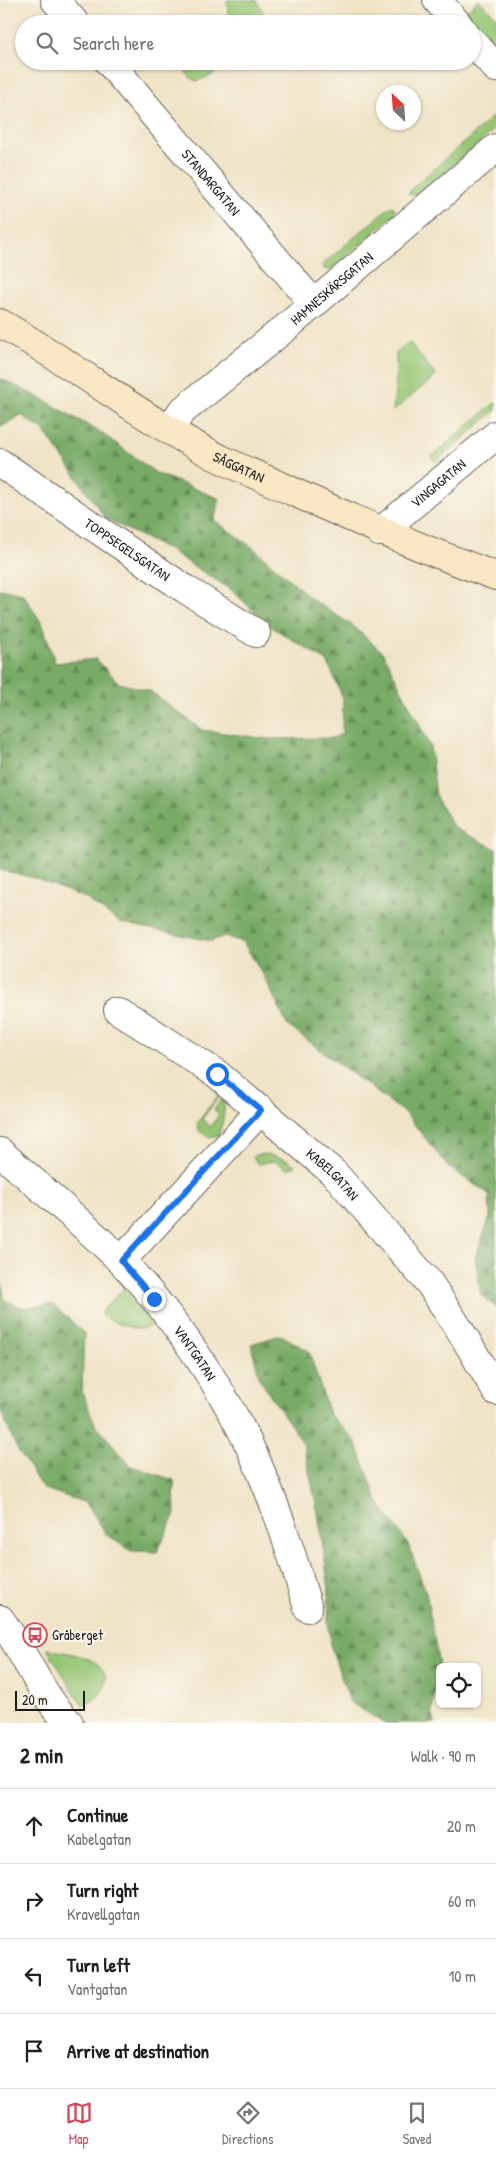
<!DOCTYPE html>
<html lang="en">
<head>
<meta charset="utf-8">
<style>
  body { margin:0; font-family:"Patrick Hand",sans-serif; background:#f6f6f6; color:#202124 }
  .controls { position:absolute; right:15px; bottom:15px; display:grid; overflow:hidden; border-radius:8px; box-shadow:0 1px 4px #0004 }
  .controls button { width:45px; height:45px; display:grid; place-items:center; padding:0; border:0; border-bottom:1px solid #e0e0e0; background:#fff; color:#202124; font:25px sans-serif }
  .compass { position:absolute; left:376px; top:85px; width:45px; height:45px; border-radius:50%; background:#fff; box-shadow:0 1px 4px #0004; rotate:335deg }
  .scale { position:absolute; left:15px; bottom:12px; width:70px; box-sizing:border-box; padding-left:5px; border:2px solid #1c1c1c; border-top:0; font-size:14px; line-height:18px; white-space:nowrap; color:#1c1c1c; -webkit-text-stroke:4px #fbf7ec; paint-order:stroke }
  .stop { position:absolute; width:15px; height:15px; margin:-11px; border:4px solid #1a73e8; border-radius:50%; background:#fff }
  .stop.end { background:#1a73e8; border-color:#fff; box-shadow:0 1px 5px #0008 }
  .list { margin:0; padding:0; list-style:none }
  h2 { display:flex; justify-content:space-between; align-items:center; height:65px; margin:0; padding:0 20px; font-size:21px }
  h2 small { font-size:16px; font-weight:400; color:#757577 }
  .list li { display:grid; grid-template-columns:32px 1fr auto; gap:15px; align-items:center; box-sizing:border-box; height:75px; padding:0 20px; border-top:1px solid #e0e0e0 }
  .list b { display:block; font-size:19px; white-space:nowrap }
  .list p { margin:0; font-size:16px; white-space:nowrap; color:#757577 }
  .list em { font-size:16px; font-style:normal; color:#757577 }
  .icon { flex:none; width:28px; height:28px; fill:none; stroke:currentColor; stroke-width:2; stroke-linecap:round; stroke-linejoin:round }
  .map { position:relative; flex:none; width:496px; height:1723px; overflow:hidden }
  .search { position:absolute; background:#fff; box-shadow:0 1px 4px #0004; left:15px; right:15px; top:15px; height:55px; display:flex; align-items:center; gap:12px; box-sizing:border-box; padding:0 18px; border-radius:28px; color:#757577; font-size:19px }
  .sheet { height:365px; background:#fff }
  nav { display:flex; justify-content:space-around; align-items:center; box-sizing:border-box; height:70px; border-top:1px solid #e0e0e0; background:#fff; font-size:14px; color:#757577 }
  nav a { display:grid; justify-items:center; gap:2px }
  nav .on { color:#d1495b }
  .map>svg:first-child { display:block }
  .green { fill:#96c675; stroke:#597148 }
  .forest { fill:url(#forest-firs); stroke:#4a6441 }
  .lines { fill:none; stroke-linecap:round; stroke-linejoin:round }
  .street-casing { stroke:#666258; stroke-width:30 }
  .secondary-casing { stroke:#666258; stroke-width:30 }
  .street { stroke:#fff; stroke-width:28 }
  .secondary { stroke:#fae7c3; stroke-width:28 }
  .route { stroke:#1a73e8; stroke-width:6 }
  .labels { text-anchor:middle; stroke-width:4; stroke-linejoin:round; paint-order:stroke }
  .street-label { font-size:14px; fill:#1c1c1c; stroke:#fbf7ec }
  .poi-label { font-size:14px; fill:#1c1c1c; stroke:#fbf7ec; text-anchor:start }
</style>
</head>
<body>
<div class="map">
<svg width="496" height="1723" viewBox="0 0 496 1723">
  <defs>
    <pattern id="forest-firs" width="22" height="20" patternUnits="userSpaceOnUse" patternTransform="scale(1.25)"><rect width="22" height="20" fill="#78ab66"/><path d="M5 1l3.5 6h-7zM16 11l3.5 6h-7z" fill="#628a53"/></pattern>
  </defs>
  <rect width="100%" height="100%" fill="#fbf7ec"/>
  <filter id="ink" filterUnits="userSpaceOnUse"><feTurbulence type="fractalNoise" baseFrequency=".02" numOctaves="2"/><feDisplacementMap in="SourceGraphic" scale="10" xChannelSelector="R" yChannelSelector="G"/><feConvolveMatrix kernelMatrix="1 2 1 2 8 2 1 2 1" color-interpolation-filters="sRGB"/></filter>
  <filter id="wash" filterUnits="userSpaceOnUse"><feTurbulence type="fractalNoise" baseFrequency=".0096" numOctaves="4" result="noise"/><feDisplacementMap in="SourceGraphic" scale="20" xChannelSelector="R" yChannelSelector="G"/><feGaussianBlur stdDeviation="1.12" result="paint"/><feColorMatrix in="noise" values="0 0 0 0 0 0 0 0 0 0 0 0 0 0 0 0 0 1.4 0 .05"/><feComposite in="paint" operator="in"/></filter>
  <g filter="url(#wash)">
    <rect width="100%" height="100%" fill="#f0e4c7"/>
    <g class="green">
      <polygon points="227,0 256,0 263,11 264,24 223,24 228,13"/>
      <polygon points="479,0 496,17 496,51 463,14"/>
      <path d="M185,61H228L213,75L197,81C188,78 183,71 185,61Z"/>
      <polygon points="496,114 496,128 423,191 413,195 409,194 411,189"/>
      <polygon points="391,206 395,208 394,215 330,270 324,269 322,265"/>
      <polygon points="410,343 436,376 393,411 396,380 396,352"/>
      <polygon points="496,402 496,410 436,462 431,457"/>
      <path d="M220,1093L221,1094L202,1119L211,1127L219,1114L214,1110L223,1097C226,1112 223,1122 218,1136L210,1138L199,1131L197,1123Z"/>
      <polygon points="267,1154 287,1160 296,1166 287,1169 275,1161 258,1164 253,1157 256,1155"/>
      <path d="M125,1287L143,1305L154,1321C148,1337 113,1323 101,1315L102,1311Z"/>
      <path d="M47,1649C60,1652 76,1653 89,1659C117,1672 107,1696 83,1706Z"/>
    </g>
    <g class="forest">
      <polygon points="0,378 46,401 103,434 156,473 220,499 214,520 252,547 314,601 352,625 383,653 430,746 436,797 454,828 496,849 496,1307 481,1295 475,1258 490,1217 489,1194 448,1167 406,1114 287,1025 265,978 243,942 224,936 212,941 121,923 85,898 35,878 0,870 0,589 23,594 43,625 55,663 96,659 119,683 150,691 202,730 268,739 333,738 342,734 343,698 327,661 267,624 233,591 169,550 106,519 44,431 21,415 0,428"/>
      <polygon points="0,1276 5,1300 23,1308 52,1304 84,1333 82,1392 95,1424 131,1466 174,1480 175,1514 157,1552 131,1551 107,1535 86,1503 42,1488 16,1447 0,1409"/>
      <polygon points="281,1335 309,1351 329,1414 355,1440 378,1502 408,1544 426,1592 439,1665 432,1712 435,1723 383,1723 350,1702 332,1651 328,1622 329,1589 318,1513 303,1443 260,1380 251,1344"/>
    </g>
  </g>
  <g filter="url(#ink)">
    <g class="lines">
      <g class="street-casing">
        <g id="street">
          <polyline points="55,0 76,24"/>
          <polyline points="437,0 458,24"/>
          <polyline points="472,41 496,68"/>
          <path id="s1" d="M108,61L314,304"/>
          <path id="s2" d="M170,430L181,412L289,325L496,148"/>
          <path id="s3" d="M0,463L185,589L256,633"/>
          <path id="s4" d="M380,532L496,435"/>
          <path id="s5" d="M118,1010L217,1074L335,1174L430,1284L466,1340L496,1391"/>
          <path id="s6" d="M0,1152C40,1188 83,1223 121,1261C176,1318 231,1399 261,1472C280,1516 294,1562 308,1608"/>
          <polyline points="121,1261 261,1110"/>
          <path d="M0,1619C25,1652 39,1693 69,1723"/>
        </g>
      </g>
      <g class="secondary-casing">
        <g id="secondary">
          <path id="s7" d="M0,323C73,364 139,416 213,455C240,469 269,480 296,493C362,523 428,552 496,576"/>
        </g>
      </g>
      <use href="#street" class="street"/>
      <use href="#secondary" class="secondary"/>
    </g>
  </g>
  <g class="lines" filter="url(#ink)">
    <polyline class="route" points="154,1299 121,1261 261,1110 217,1074"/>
  </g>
  <defs>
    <g id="bus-ring" transform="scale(1.25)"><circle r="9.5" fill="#fbf7ec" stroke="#d1495b" stroke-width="1.5"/><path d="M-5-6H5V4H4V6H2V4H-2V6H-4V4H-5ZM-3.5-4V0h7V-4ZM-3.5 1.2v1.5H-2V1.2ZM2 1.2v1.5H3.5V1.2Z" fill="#d1495b"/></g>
  </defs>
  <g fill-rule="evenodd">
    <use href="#bus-ring" x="35" y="1635"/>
  </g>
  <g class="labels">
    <g class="street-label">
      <text dy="5" stroke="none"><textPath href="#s1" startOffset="159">STANDARGATAN</textPath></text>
      <text dy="5" stroke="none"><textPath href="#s2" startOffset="216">HAMNESKÄRSGATAN</textPath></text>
      <text dy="5" stroke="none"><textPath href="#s7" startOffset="279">SÅGGATAN</textPath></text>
      <text dy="5" stroke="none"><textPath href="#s4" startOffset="76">VINGAGATAN</textPath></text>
      <text dy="5" stroke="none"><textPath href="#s3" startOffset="154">TOPPSEGELSGATAN</textPath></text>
      <text dy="5" stroke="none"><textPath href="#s5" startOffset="271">KABELGATAN</textPath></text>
      <text dy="5" stroke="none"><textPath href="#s6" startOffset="281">VANTGATAN</textPath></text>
    </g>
    <g class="poi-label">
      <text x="52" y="1640">Gråberget</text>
    </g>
  </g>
</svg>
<div class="controls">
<button><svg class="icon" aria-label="locate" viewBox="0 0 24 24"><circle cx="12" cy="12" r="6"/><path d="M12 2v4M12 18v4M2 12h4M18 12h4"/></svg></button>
</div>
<svg class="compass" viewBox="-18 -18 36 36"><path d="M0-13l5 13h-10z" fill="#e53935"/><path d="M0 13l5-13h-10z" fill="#757577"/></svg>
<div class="scale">20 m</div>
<div class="stop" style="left:217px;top:1074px"></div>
<div class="stop end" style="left:154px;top:1299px"></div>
<div class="search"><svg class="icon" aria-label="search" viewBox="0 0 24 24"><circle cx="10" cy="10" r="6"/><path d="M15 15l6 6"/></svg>Search here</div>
</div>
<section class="sheet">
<h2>2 min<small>Walk · 90 m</small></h2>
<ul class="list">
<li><svg class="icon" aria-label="ahead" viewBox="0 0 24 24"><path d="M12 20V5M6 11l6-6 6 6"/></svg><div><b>Continue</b><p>Kabelgatan</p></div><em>20 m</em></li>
<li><svg class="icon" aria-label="right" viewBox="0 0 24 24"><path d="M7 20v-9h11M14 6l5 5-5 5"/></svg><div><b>Turn right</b><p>Kravellgatan</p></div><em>60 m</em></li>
<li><svg class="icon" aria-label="left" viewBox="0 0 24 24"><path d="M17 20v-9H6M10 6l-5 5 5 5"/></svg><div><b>Turn left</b><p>Vantgatan</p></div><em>10 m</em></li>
<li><svg class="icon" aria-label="arrive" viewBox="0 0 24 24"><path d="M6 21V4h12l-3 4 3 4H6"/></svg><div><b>Arrive at destination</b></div></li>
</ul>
</section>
<nav>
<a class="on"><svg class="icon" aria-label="map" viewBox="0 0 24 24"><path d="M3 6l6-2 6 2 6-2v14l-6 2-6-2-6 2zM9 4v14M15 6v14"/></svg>Map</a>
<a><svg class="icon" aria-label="directions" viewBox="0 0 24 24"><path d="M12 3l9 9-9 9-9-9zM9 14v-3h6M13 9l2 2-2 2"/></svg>Directions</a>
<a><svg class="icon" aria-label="saved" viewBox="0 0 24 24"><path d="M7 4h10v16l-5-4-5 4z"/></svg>Saved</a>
</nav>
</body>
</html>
